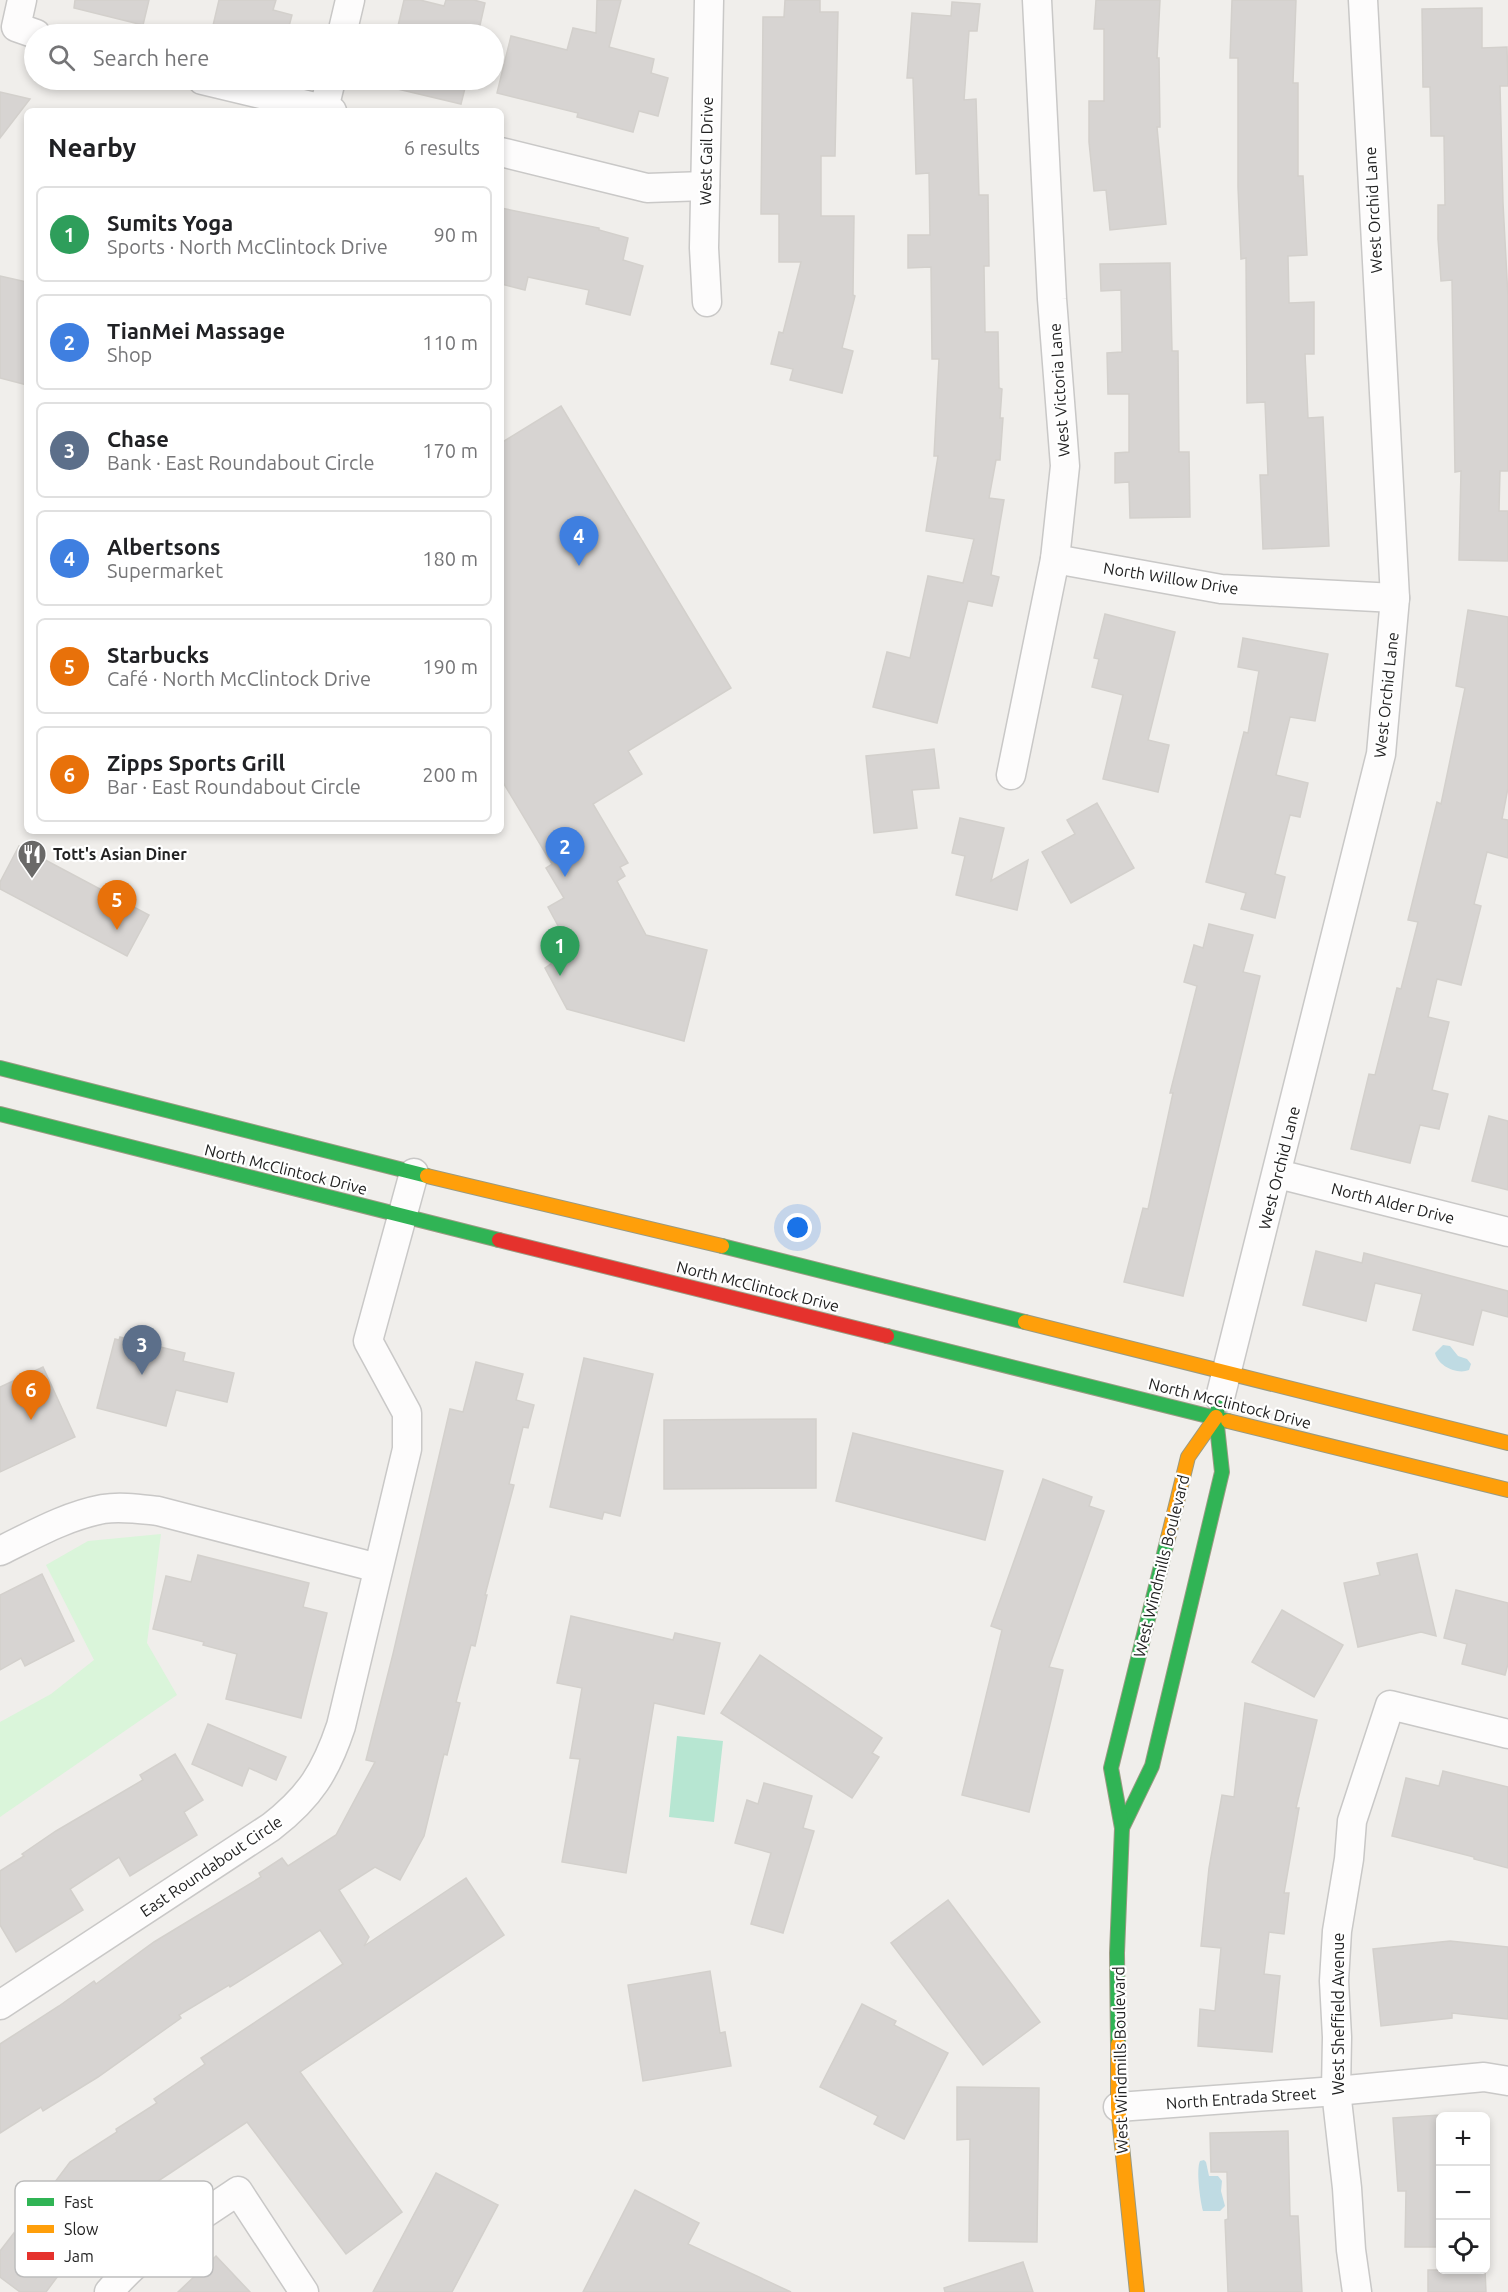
<!DOCTYPE html>
<html lang="en">
<head>
<meta charset="utf-8">
<style>
  body { margin:0; font-family:Ubuntu,sans-serif; background:#f6f6f6; color:#202124 }
  .controls { position:absolute; right:18px; bottom:18px; display:grid; overflow:hidden; border-radius:9px; box-shadow:0 3px 9px #0003 }
  .controls button { width:54px; height:54px; display:grid; place-items:center; padding:0; border:0; border-bottom:2px solid #e0e0e0; background:#fff; color:#202124; font:30px sans-serif }
  .you { position:absolute; left:798px; top:1228px; width:21px; height:21px; margin:-15px; border:4px solid #fff; border-radius:50%; background:#1a73e8; box-shadow:0 0 0 9px #1a73e833 }
  .badge { display:grid; place-items:center; width:39px; height:39px; border-radius:50%; background:#7c3aed; color:#fff; font-size:20px; font-weight:700 }
  .pin { position:absolute; translate:-50% -50px; filter:drop-shadow(0 2px 3px #0008) }
  .pin::after { content:''; position:absolute; top:32px; width:21px; height:18px; background:inherit; clip-path:polygon(0 0,100% 0,50% 100%) }
  .list { margin:0; padding:0; list-style:none }
  h2 { display:flex; justify-content:space-between; align-items:center; height:78px; margin:0; padding:0 24px; font-size:26px }
  h2 small { font-size:20px; font-weight:400; color:#757577 }
  .list li { display:grid; grid-template-columns:39px 1fr auto; gap:18px; align-items:center; box-sizing:border-box; height:96px; margin:0 12px 12px; padding:0 12px; border:2px solid #e0e0e0; border-radius:9px }
  .list b { display:block; font-size:22px; white-space:nowrap }
  .list p { margin:0; font-size:20px; white-space:nowrap; color:#757577 }
  .list em { font-size:20px; font-style:normal; color:#757577 }
  .icon { flex:none; width:33px; height:33px; fill:none; stroke:currentColor; stroke-width:2; stroke-linecap:round; stroke-linejoin:round }
  .map { position:relative; flex:none; width:1508px; height:2292px; overflow:hidden }
  .search { position:absolute; background:#fff; box-shadow:0 3px 9px #0003; left:24px; top:24px; width:480px; height:66px; display:flex; align-items:center; gap:15px; box-sizing:border-box; padding:0 21px; border-radius:33px; color:#757577; font-size:22px }
  .panel { position:absolute; background:#fff; box-shadow:0 3px 9px #0003; left:24px; top:108px; width:480px; height:726px; border-radius:9px }
  .map>svg:first-child { display:block }
  .park { fill:#daf5da }
  .pitch { fill:#b7e6d2 }
  .water { fill:#bfdbe3 }
  .building { fill:#d7d4d2; stroke:#d3d0cc; stroke-width:1.5 }
  .lines { fill:none; stroke-linecap:round; stroke-linejoin:round }
  .street-casing { stroke:#c9c8c7; stroke-width:31 }
  .fast-casing { stroke:#999a82; stroke-width:16 }
  .slow-casing { stroke:#999a82; stroke-width:16 }
  .jam-casing { stroke:#999a82; stroke-width:16 }
  .street { stroke:#fdfcfc; stroke-width:28 }
  .fast { stroke:#30b455; stroke-width:14 }
  .slow { stroke:#ff9f0a; stroke-width:14 }
  .jam { stroke:#e5322d; stroke-width:14 }
  .labels { text-anchor:middle; stroke-width:4.5; stroke-linejoin:round; paint-order:stroke }
  .street-label { font-size:16px; fill:#222; stroke:#fff }
  .poi-label { font-size:16px; font-weight:bold; fill:#222; stroke:#fff; text-anchor:start }
  .key { fill:#fff; stroke:#bdbdbd; stroke-width:1.5 }
  .key-label { font-size:16px; fill:#222 }
</style>
</head>
<body>
<div class="map">
<svg width="1508" height="2292" viewBox="0 0 1508 2292">
  <rect width="100%" height="100%" fill="#f0eeeb"/>
  <polygon class="park" points="161,1534 147,1643 177,1695 0,1817 0,1722 51,1694 94,1660 46,1565 88,1541"/>
  <polygon class="pitch" points="677,1736 723,1741 714,1822 669,1817"/>
  <g class="water">
    <path d="M1443,1345L1450,1346L1458,1356L1467,1359L1471,1364L1469,1370C1457,1375 1438,1366 1435,1353Z"/>
    <path d="M1204,2160L1206,2162L1209,2176H1218L1222,2181L1221,2191L1225,2206L1220,2211H1203C1200,2200 1196,2169 1200,2161Z"/>
  </g>
  <g class="building">
    <polygon points="75,0 149,0 143,25 74,8"/>
    <polygon points="219,0 276,0 273,10 292,15 287,34 211,34"/>
    <polygon points="404,0 420,0 444,6 446,0 474,0 485,3 478,34 420,34 421,31 398,26"/>
    <polygon points="597,0 621,0 609,47 654,59 651,73 668,78 658,116 639,111 633,132 577,117 578,113 497,93 511,36 567,50 573,28 596,33"/>
    <polygon points="785,0 820,0 820,12 838,12 835,156 821,156 821,216 854,216 853,295 855,296 842,348 853,351 842,393 790,380 793,369 771,364 779,332 783,333 801,262 779,262 779,214 761,214 763,17 784,17"/>
    <polygon points="1096,0 1160,0 1157,58 1159,58 1160,127 1157,127 1166,224 1110,230 1106,190 1094,191 1089,142 1089,101 1104,101 1104,29 1094,29"/>
    <polygon points="1232,0 1296,0 1293,83 1298,83 1298,176 1303,176 1307,255 1288,256 1289,303 1314,302 1314,354 1305,354 1308,418 1323,417 1329,546 1263,549 1260,475 1268,475 1265,402 1247,403 1246,258 1241,259 1238,187 1238,58 1230,58"/>
    <polygon points="952,2 980,4 977,31 969,31 964,100 976,99 979,195 988,195 989,266 984,266 985,332 998,332 999,388 1002,389 1000,418 1003,418 1000,460 996,460 989,498 1004,500 991,575 999,577 992,606 968,601 937,723 873,707 887,652 910,658 928,576 963,583 974,539 926,531 938,456 934,456 939,359 932,359 931,267 908,268 908,235 930,235 929,173 916,174 913,78 907,78 912,13 951,16"/>
    <polygon points="1482,8 1482,48 1507,47 1508,86 1500,86 1503,203 1508,297 1508,471 1500,471 1499,511 1508,511 1508,561 1459,560 1461,471 1455,472 1452,280 1441,281 1438,239 1438,205 1445,205 1444,136 1431,136 1430,87 1423,87 1422,9"/>
    <polygon points="394,80 467,80 461,104 393,88"/>
    <polygon points="0,92 30,99 0,138"/>
    <polygon points="501,208 599,228 599,230 628,238 623,260 643,266 630,315 586,304 589,290 528,277 525,290 501,284"/>
    <polygon points="1170,263 1172,351 1178,351 1179,452 1189,452 1190,517 1130,518 1129,482 1115,483 1115,453 1129,452 1129,394 1108,394 1107,353 1122,352 1121,290 1101,291 1100,264"/>
    <polygon points="0,276 27,282 27,385 0,378"/>
    <polygon points="561,406 731,688 628,751 642,774 593,804 628,863 620,867 625,876 617,881 646,935 707,950 684,1041 567,1009 545,968 571,950 548,907 564,898 546,868 552,864 501,779 501,443"/>
    <polygon points="1468,610 1508,617 1508,788 1502,819 1508,820 1508,858 1487,852 1474,904 1481,906 1461,985 1437,979 1428,1017 1449,1022 1432,1090 1448,1094 1439,1129 1420,1125 1410,1163 1351,1149 1369,1074 1375,1075 1397,988 1401,989 1418,922 1408,920 1437,802 1441,804 1465,688 1456,686"/>
    <polygon points="1105,614 1175,632 1148,740 1169,745 1158,792 1103,779 1123,695 1092,687 1099,659 1094,658"/>
    <polygon points="1243,638 1328,654 1315,721 1290,717 1276,775 1308,783 1300,817 1290,815 1275,874 1285,877 1275,918 1241,909 1246,893 1206,882 1244,732 1248,733 1259,671 1238,667"/>
    <polygon points="934,749 939,788 912,790 917,828 874,833 866,756"/>
    <polygon points="1097,803 1134,868 1071,903 1042,852 1075,834 1067,820"/>
    <polygon points="960,818 1004,828 991,881 1028,860 1017,910 956,895 965,856 952,853"/>
    <polygon points="19,846 149,915 127,956 0,889 0,882"/>
    <polygon points="1209,924 1253,935 1243,972 1260,976 1183,1296 1124,1282 1143,1208 1148,1209 1173,1093 1170,1093 1197,986 1184,982 1194,945 1203,948"/>
    <polygon points="1489,1116 1508,1121 1508,1190 1472,1181"/>
    <polygon points="1316,1251 1362,1263 1364,1253 1508,1291 1508,1317 1482,1310 1473,1345 1413,1330 1422,1294 1375,1283 1366,1321 1303,1305"/>
    <polygon points="120,1337 185,1353 183,1361 234,1373 227,1402 176,1390 166,1426 97,1408 115,1339 119,1340"/>
    <polygon points="584,1358 653,1374 620,1516 604,1512 602,1519 550,1507"/>
    <polygon points="476,1362 523,1374 516,1400 534,1405 528,1428 523,1427 509,1484 514,1485 485,1595 487,1595 475,1646 471,1645 456,1702 460,1703 447,1755 444,1754 424,1836 400,1880 375,1867 339,1890 369,1937 364,1946 466,1878 504,1935 300,2072 402,2212 346,2254 247,2122 137,2195 140,2199 93,2229 46,2292 20,2292 0,2277 0,2251 14,2233 15,2235 70,2162 117,2132 116,2129 157,2103 154,2099 205,2064 201,2058 343,1964 320,1930 230,1987 229,1985 179,2015 181,2018 98,2077 43,2111 41,2107 0,2133 0,2044 59,2006 94,1981 96,1984 154,1942 261,1877 259,1873 282,1858 288,1866 336,1835 375,1762 366,1760 393,1654 450,1409 463,1412"/>
    <polygon points="43,1367 75,1437 0,1472 0,1387"/>
    <polygon points="816,1419 816,1488 664,1489 664,1420"/>
    <polygon points="853,1433 1003,1471 985,1540 836,1501"/>
    <polygon points="1043,1479 1092,1497 1089,1506 1104,1511 1049,1667 1063,1670 1029,1812 962,1795 1002,1630 991,1626"/>
    <polygon points="1417,1554 1436,1636 1421,1632 1358,1647 1344,1583 1380,1575 1377,1563"/>
    <polygon points="198,1555 309,1583 303,1607 327,1613 301,1718 226,1699 237,1654 203,1645 204,1642 153,1629 166,1576 191,1582"/>
    <polygon points="42,1574 74,1641 25,1666 21,1658 0,1670 0,1595"/>
    <polygon points="1456,1590 1508,1603 1508,1664 1505,1675 1462,1664 1467,1644 1444,1638"/>
    <polygon points="1282,1610 1343,1645 1314,1697 1252,1662"/>
    <polygon points="571,1616 673,1640 675,1633 720,1643 704,1714 654,1703 626,1873 562,1862 580,1759 570,1758 582,1688 557,1683"/>
    <polygon points="760,1655 882,1738 872,1753 879,1757 852,1798 721,1713"/>
    <polygon points="1245,1703 1317,1720 1296,1808 1299,1808 1284,1893 1289,1893 1284,1934 1269,1932 1264,1974 1280,1976 1272,2052 1198,2046 1200,2009 1215,2011 1221,1948 1201,1946 1209,1868 1222,1795 1234,1797"/>
    <polygon points="208,1724 286,1757 276,1780 249,1768 242,1786 192,1764"/>
    <polygon points="175,1754 203,1800 184,1812 197,1835 130,1876 119,1857 70,1889 83,1910 16,1952 0,1925 0,1871 24,1856 22,1854 56,1831 143,1780 140,1775"/>
    <polygon points="1443,1771 1508,1787 1508,1868 1474,1859 1474,1857 1392,1836 1406,1778 1439,1786"/>
    <polygon points="764,1783 812,1796 803,1828 814,1831 783,1933 751,1924 771,1853 735,1843 747,1800 758,1804"/>
    <polygon points="948,1900 1040,2022 983,2065 891,1943"/>
    <polygon points="1450,1941 1508,1947 1508,2019 1452,2013 1452,2018 1381,2026 1373,1949"/>
    <polygon points="710,1971 720,2033 725,2032 731,2066 643,2081 628,1985"/>
    <polygon points="862,2004 896,2021 894,2025 948,2053 904,2139 874,2124 878,2116 820,2087"/>
    <polygon points="957,2087 1039,2088 1037,2242 969,2241 970,2139 957,2140"/>
    <polygon points="1440,2115 1440,2247 1405,2247 1406,2191 1398,2191 1393,2118"/>
    <polygon points="1288,2131 1290,2216 1298,2216 1302,2292 1228,2292 1225,2220 1228,2219 1227,2172 1211,2172 1210,2133"/>
    <polygon points="436,2173 498,2205 452,2292 373,2292"/>
    <polygon points="635,2190 699,2223 688,2244 791,2292 583,2292"/>
    <polygon points="216,2256 250,2292 178,2292"/>
    <polygon points="1023,2262 1033,2292 945,2292 944,2288"/>
    <polygon points="1428,2270 1485,2270 1486,2292 1428,2292"/>
  </g>
  <g class="lines">
    <g class="street-casing">
      <g id="street">
        <polyline points="22,0 16,27 36,34"/>
        <polyline points="342,34 350,0"/>
        <polyline points="202,80 332,111"/>
        <polyline points="324,109 331,80"/>
        <polyline points="501,152 647,188 705,186"/>
        <polyline points="707,302 704,248 709,0"/>
        <polyline points="1055,559 1221,589 1395,598"/>
        <polyline points="1011,775 1055,559 1065,466 1052,299 1037,0"/>
        <polyline points="1278,1174 1508,1232"/>
        <polyline points="1220,1398 1381,754 1395,598 1363,0"/>
        <path d="M0,1551C33,1535 66,1516 103,1509C121,1506 140,1509 158,1511L378,1568"/>
        <path d="M0,2005L271,1827C310,1797 326,1771 341,1726L407,1449V1413L368,1341L414,1173"/>
        <polyline points="1118,2107 1336,2091 1484,2077 1508,2081"/>
        <path d="M109,2292C144,2249 193,2222 238,2191L304,2292"/>
        <polyline points="1357,2292 1351,2250 1347,2188 1336,2091 1337,2037 1334,1981 1337,1931 1349,1859 1352,1821 1390,1705 1508,1734"/>
      </g>
    </g>
    <g class="fast-casing">
      <g id="fast">
        <polyline points="0,1068 427,1176"/>
        <polyline points="0,1114 499,1240"/>
        <polyline points="722,1246 1025,1322"/>
        <polyline points="887,1336 1228,1421"/>
        <polyline points="1122,1828 1152,1766 1222,1472 1216,1417 1218,1407"/>
        <polyline points="1118,2044 1117,1953 1122,1828 1111,1768 1168,1538"/>
      </g>
    </g>
    <g class="slow-casing">
      <g id="slow">
        <polyline points="427,1176 722,1246"/>
        <polyline points="1025,1322 1508,1443"/>
        <polyline points="1228,1421 1508,1490"/>
        <polyline points="1168,1538 1188,1457 1216,1417"/>
        <polyline points="1118,2044 1118,2107 1137,2292"/>
      </g>
    </g>
    <g class="jam-casing">
      <polyline id="jam" points="499,1240 887,1336"/>
    </g>
    <use href="#street" class="street"/>
    <use href="#fast" class="fast"/>
    <use href="#slow" class="slow"/>
    <use href="#jam" class="jam"/>
  </g>
  <defs>
    <g id="restaurant-pin" transform="scale(1.5)"><path d="M0 17L-7.5 6A9.5 9.5 0 1 1 7.5 6Z" fill="#6a6968" stroke="#fff"/><path d="M-5-6h1v4h1v-4h1v4h1v-4h1v5L-1.5 .5V6h-2V.5L-5-1ZM5-6V6H3V1.5H1.5Q1.5-4 5-6Z" fill="#fff"/></g>
  </defs>
  <g fill-rule="evenodd">
    <use href="#restaurant-pin" x="32" y="854"/>
  </g>
  <g class="labels">
    <g class="street-label">
      <text transform="translate(706 151) rotate(-89)" y="6">West Gail Drive</text>
      <text transform="translate(1373 210) rotate(-93)" y="6">West Orchid Lane</text>
      <text transform="translate(1059 390) rotate(-94)" y="6">West Victoria Lane</text>
      <text transform="translate(1171 578) rotate(9)" y="6">North Willow Drive</text>
      <text transform="translate(1386 695) rotate(-84)" y="6">West Orchid Lane</text>
      <text transform="translate(1279 1168) rotate(-76)" y="6">West Orchid Lane</text>
      <text transform="translate(286 1169) rotate(14)" y="6">North McClintock Drive</text>
      <text transform="translate(1393 1203) rotate(14)" y="6">North Alder Drive</text>
      <text transform="translate(758 1286) rotate(14)" y="6">North McClintock Drive</text>
      <text transform="translate(1230 1403) rotate(14)" y="6">North McClintock Drive</text>
      <text transform="translate(1161 1566) rotate(-76)" y="6">West Windmills Boulevard</text>
      <text transform="translate(211 1866) rotate(-34)" y="6">East Roundabout Circle</text>
      <text transform="translate(1338 2014) rotate(-90)" y="6">West Sheffield Avenue</text>
      <text transform="translate(1120 2060) rotate(-91)" y="6">West Windmills Boulevard</text>
      <text transform="translate(1241 2098) rotate(-4)" y="6">North Entrada Street</text>
    </g>
    <g class="poi-label">
      <text x="53" y="860">Tott's Asian Diner</text>
    </g>
  </g>
  <rect x="15" y="2181" width="198" height="96" rx="9" class="key"/>
  <rect x="27" y="2198" width="27" height="8" fill="#30b455"/>
  <rect x="27" y="2225" width="27" height="8" fill="#ff9f0a"/>
  <rect x="27" y="2252" width="27" height="8" fill="#e5322d"/>
  <g class="key-label">
    <text x="64" y="2208">Fast</text>
    <text x="64" y="2235">Slow</text>
    <text x="64" y="2262">Jam</text>
  </g>
</svg>
<div class="controls">
<button>+</button>
<button>−</button>
<button><svg class="icon" aria-label="locate" viewBox="0 0 24 24"><circle cx="12" cy="12" r="6"/><path d="M12 2v4M12 18v4M2 12h4M18 12h4"/></svg></button>
</div>
<div class="you"></div>
<div class="pin badge" style="left:560px;top:976px;background:#2e9e5b">1</div>
<div class="pin badge" style="left:565px;top:877px;background:#3f7fe0">2</div>
<div class="pin badge" style="left:142px;top:1375px;background:#5c6f8a">3</div>
<div class="pin badge" style="left:579px;top:566px;background:#3f7fe0">4</div>
<div class="pin badge" style="left:117px;top:930px;background:#e8710a">5</div>
<div class="pin badge" style="left:31px;top:1420px;background:#e8710a">6</div>
<div class="search"><svg class="icon" aria-label="search" viewBox="0 0 24 24"><circle cx="10" cy="10" r="6"/><path d="M15 15l6 6"/></svg>Search here</div>
<section class="panel">
<h2>Nearby<small>6 results</small></h2>
<ul class="list">
<li><span class="badge" style="background:#2e9e5b">1</span><div><b>Sumits Yoga</b><p>Sports · North McClintock Drive</p></div><em>90 m</em></li>
<li><span class="badge" style="background:#3f7fe0">2</span><div><b>TianMei Massage</b><p>Shop</p></div><em>110 m</em></li>
<li><span class="badge" style="background:#5c6f8a">3</span><div><b>Chase</b><p>Bank · East Roundabout Circle</p></div><em>170 m</em></li>
<li><span class="badge" style="background:#3f7fe0">4</span><div><b>Albertsons</b><p>Supermarket</p></div><em>180 m</em></li>
<li><span class="badge" style="background:#e8710a">5</span><div><b>Starbucks</b><p>Café · North McClintock Drive</p></div><em>190 m</em></li>
<li><span class="badge" style="background:#e8710a">6</span><div><b>Zipps Sports Grill</b><p>Bar · East Roundabout Circle</p></div><em>200 m</em></li>
</ul>
</section>
</div>
</body>
</html>
